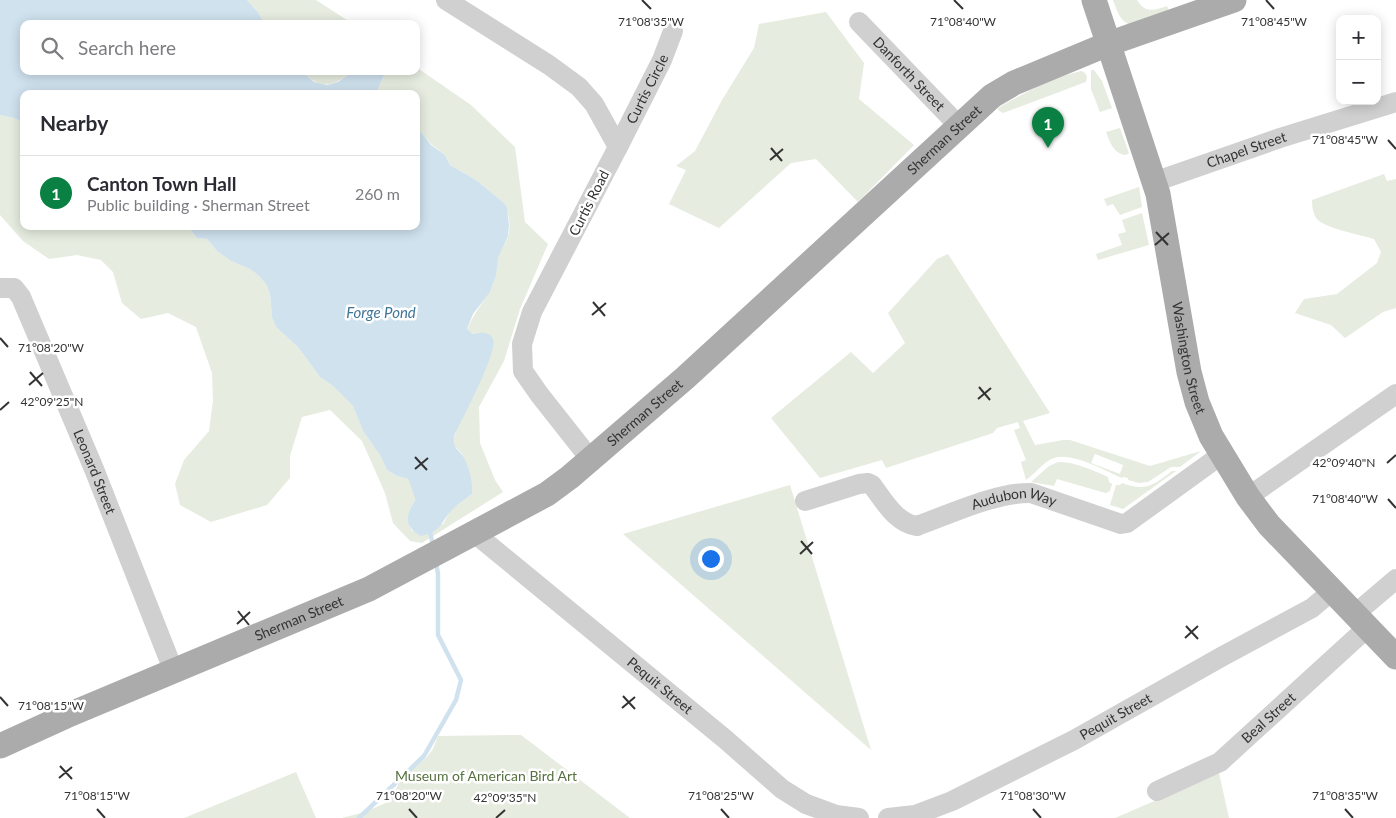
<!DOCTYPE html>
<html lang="en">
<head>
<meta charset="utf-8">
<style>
  body { margin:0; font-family:Lato,sans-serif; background:#f7f7f7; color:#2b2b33 }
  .controls { position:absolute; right:15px; top:15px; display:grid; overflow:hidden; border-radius:10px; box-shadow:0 2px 12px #0003 }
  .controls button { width:45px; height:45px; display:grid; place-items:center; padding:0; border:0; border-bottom:1px solid #e1e1e2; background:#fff; color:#2b2b33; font:25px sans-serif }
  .you { position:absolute; left:710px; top:558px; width:18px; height:18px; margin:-12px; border:4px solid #fff; border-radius:50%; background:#1a73e8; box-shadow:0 0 0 8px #1a73e833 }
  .badge { display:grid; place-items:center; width:32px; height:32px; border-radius:50%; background:#0b8043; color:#fff; font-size:16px; font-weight:700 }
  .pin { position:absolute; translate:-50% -41px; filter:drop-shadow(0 1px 2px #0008) }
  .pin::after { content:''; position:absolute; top:26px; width:18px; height:15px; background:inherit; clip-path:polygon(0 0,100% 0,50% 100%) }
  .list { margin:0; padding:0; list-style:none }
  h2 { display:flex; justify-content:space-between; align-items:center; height:65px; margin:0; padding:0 20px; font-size:21px }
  h2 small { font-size:16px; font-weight:400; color:#7c7c81 }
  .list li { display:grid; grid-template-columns:32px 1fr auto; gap:15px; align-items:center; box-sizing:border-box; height:75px; padding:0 20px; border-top:1px solid #e1e1e2 }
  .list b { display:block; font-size:19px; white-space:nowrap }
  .list p { margin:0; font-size:16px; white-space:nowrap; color:#7c7c81 }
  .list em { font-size:16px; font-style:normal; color:#7c7c81 }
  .icon { flex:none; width:28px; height:28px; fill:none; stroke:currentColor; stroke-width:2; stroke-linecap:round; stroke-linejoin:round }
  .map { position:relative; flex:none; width:1396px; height:818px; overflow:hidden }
  .search { position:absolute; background:#fff; box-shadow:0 2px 12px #0003; left:20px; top:20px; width:400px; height:55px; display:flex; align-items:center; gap:12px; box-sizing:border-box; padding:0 18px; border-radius:10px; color:#7c7c81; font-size:19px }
  .panel { position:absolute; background:#fff; box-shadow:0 2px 12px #0003; left:20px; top:90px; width:400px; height:140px; border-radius:10px }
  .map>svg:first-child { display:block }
  .green { fill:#e6ecdf; fill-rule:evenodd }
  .water { fill:#cfe2ee }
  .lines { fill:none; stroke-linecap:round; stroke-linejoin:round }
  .stream { stroke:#cfe2ee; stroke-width:4.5 }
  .minor { stroke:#d0d0d0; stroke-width:20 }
  .major { stroke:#ababab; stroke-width:25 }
  .ticks { fill:none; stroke:#333; stroke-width:2 }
  .labels { text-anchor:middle; stroke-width:5; stroke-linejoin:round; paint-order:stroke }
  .street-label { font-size:14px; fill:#333; stroke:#fff }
  .park-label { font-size:14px; fill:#56703f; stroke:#fff }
  .water-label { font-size:15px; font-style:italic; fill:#3f7597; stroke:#fff }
  .ticks-label { font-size:12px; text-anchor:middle; fill:#333; stroke:#fff; stroke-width:5; stroke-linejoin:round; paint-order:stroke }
</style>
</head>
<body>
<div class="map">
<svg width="1396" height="818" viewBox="0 0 1396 818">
  <rect width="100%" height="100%" fill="#fff"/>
  <g class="green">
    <polygon points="247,0 316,0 353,24 265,24 257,11"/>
    <path d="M1113,0H1137C1145,13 1153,11 1167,6L1170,13L1131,25C1119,21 1117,10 1113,0Z"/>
    <polygon points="826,12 864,63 859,99 914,145 858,202 816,159 791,163 719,228 669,204 686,170 676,166 695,151 722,100 754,48 759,24"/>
    <path d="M416,67L471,105L515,147L525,222L548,244L520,309L504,361L479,407L480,443L495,480L503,492L422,543L410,541L393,523L385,493L362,441L330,410L302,417L290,456V478L267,505L211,522L180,505L175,484L184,460L209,431L213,400L212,373L196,327L168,313L141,319L122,303L113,272L101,260L77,255L49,259L23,241L0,215V115L14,118L24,123V226H187L197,238L207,239L217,251L231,261L250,269L259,276L266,284L270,294L272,317L276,327L298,347L320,377L333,386L353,406L363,431L380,455L387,470L397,476L412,480L418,495C410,508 404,516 412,531L443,524L451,510L472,494L462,454L454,445V439L483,333L471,334L467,330C474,313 480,307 489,292C496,282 495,270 498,258C500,251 505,244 508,237C511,227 509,211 504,203L476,180L450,165L445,155L431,144L422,133L416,130V94H376L385,74L383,71H416Z"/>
    <polygon points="1091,70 1094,70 1102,81 1112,108 1100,112 1091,89"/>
    <path d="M301,71H354C333,86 322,91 301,71Z"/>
    <path d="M1081,71L1084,72L1087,76L1086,82L1083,83L1003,113L998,110V108C1026,92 1049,79 1081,71Z"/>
    <path d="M1120,128L1129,153L1126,155C1114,154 1110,143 1106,132Z"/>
    <path d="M1384,174L1387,181L1396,179V308L1383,312L1345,338L1331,325L1295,313L1304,299L1337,294L1377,263L1381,252L1374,239C1361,235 1324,228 1317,219C1313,214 1312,206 1312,200Z"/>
    <polygon points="1139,187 1142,207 1120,215 1113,204 1107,206 1104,199"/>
    <polygon points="1142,213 1149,245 1098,260 1096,254 1122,245 1118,234 1126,232 1122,220"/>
    <path d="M948,254L1050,413L1023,421L1035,445L1063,440H1070L1150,466L1201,451L1180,467H1171L1148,482L1139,483L1128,480V478L1123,477L1122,478C1105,471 1073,452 1054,458C1043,462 1035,474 1026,480L1021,462L1026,460L1014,430L1020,428L1018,422L997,428L993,433L987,435L886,468L882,460L820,478L771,418L851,352L873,373L905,343L888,313L937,259ZM1095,454L1123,465L1120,474L1091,463Z"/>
    <path d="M1058,462C1076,462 1092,470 1108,477L1109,482L1112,484L1110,491L1106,493L1102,492L1057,479L1054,486L1031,482L1049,466Z"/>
    <path d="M1172,471H1176L1123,509L1110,505L1116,485H1120L1122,483C1145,492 1154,485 1172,471Z"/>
    <polygon points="790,485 871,750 623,534"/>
    <polygon points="512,735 521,735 630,818 342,818 365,812 388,802 393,795 402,777 426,758 433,749 438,736"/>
    <polygon points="296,772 316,818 184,818"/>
    <polygon points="1219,773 1229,818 1115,818"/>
  </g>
  <g class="water">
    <polygon points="0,0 247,0 257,11 265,24 24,24 24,71 301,71 314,82 327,85 338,82 354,71 383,71 385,73 376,94 24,94 24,123 14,118 0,115"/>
    <path d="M416,130L422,133L431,145L445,155L450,165L476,180L504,203L507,208L509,225L508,236L498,258L496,275L490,292L473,314L467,329L472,334C478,333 489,330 493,339C498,352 462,419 455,434C454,437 453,442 455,446C456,449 460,452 462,455C469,465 473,482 472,494C466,499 459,503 453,509C440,522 443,531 421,536C400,525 408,511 418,495L412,480L397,476L387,470L380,455L363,431L353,406L333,386L320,377L298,347L276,327L272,317L270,294L266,284L259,276L250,269L231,261L217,251L207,239L197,238L187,226H416Z"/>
  </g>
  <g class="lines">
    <g class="stream">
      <polyline points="410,477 419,502"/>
      <polyline points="429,528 433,545"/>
      <polyline points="359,818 424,756 456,700 461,680 438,635 438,574 436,562"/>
    </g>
    <g class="minor">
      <polyline points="446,0 549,65 579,87 594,104 618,147 532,312 522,344 523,371 539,394 591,460"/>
      <path id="s1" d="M859,22L959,126"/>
      <path id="s2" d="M618,147L662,60L673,31"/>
      <path id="s3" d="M1154,182L1280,138L1396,102"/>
      <path id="s4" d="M0,288H14L21,297L94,469L174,672"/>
      <polyline points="1248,497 1396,394"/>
      <path id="s5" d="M805,501L859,484L868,483L872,485C884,501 896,523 917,526C950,514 997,492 1031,493L1121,524L1127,523L1221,455"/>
      <path id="s6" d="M473,532L725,739L782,789L806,804L836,815L859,818"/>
      <polyline points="1355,614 1396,579"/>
      <path id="s7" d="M1157,791L1220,762L1368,627"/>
      <path id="s8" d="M888,818L915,815L952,801L1074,740L1223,656L1312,608L1332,591"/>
    </g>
    <g class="major">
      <path id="s9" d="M1094,0L1158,194L1189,372L1197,402L1211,436L1248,497L1269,525L1396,657"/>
      <path id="s10" d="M0,746L66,716L369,589L547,494L570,477L685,378L992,96L1014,83L1108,44L1234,0"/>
    </g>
  </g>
  <path class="ticks" d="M642,0L651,9M954,0L963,9M1266,0L1274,9M1388,140L1396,149M771,148L782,161M770,160L783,149M1156,232L1168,245M1155,245L1169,233M593,302L605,316M592,315L606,303M0,338L8,347M30,372L42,386M29,385L43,373M979,387L990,400M978,399L991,388M0,410L9,402M415,457L427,470M1387,463L1396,455M415,469L428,458M1388,499L1396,508M801,541L812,554M800,554L813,542M238,611L249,625M237,624L250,612M1186,626L1198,639M1185,638L1198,626M623,696L635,709M0,697L8,706M622,708L635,697M60,766L72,779M59,778L72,767M97,809L105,818M409,809L417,818M721,809L729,818M1033,809L1041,818M1345,809L1353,818M496,818L505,810"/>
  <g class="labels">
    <g class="street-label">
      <text dy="5" stroke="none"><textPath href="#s1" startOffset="72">Danforth Street</textPath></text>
      <text dy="5" stroke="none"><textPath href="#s2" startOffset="65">Curtis Circle</textPath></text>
      <text dy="5" stroke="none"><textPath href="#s10" startOffset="1135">Sherman Street</textPath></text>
      <text dy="5" stroke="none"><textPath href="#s3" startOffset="98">Chapel Street</textPath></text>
      <text transform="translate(589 203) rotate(-63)" y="5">Curtis Road</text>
      <text dy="5" stroke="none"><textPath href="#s9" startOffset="371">Washington Street</textPath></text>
      <text dy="5" stroke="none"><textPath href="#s10" startOffset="730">Sherman Street</textPath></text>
      <text dy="5" stroke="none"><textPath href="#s4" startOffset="215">Leonard Street</textPath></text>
      <text dy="5" stroke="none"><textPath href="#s5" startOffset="235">Audubon Way</textPath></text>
      <text dy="5" stroke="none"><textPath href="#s10" startOffset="325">Sherman Street</textPath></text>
      <text dy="5" stroke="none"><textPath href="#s6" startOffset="242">Pequit Street</textPath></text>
      <text dy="5" stroke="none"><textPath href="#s8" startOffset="251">Pequit Street</textPath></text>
      <text dy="5" stroke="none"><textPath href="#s7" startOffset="135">Beal Street</textPath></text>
    </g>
    <g class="park-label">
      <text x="486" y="781">Museum of American Bird Art</text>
    </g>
    <g class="water-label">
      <text x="381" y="318">Forge Pond</text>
    </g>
  </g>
  <g class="ticks-label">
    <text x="651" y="26">71°08'35"W</text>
    <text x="963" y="26">71°08'40"W</text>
    <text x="1274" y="26">71°08'45"W</text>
    <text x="1345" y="144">71°08'45"W</text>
    <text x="51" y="352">71°08'20"W</text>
    <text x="52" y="406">42°09'25"N</text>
    <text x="1344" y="467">42°09'40"N</text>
    <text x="1345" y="503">71°08'40"W</text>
    <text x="51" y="710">71°08'15"W</text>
    <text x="97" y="800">71°08'15"W</text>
    <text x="409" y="800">71°08'20"W</text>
    <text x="721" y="800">71°08'25"W</text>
    <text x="1033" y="800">71°08'30"W</text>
    <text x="1345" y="800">71°08'35"W</text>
    <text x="505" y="802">42°09'35"N</text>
  </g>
</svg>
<div class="controls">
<button>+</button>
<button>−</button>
</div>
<div class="you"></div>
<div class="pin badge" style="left:1048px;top:148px">1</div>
<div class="search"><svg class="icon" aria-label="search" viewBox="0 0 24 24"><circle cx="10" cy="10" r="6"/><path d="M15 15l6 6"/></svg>Search here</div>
<section class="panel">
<h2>Nearby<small></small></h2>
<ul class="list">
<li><span class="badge">1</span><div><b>Canton Town Hall</b><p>Public building · Sherman Street</p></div><em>260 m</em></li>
</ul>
</section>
</div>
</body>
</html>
